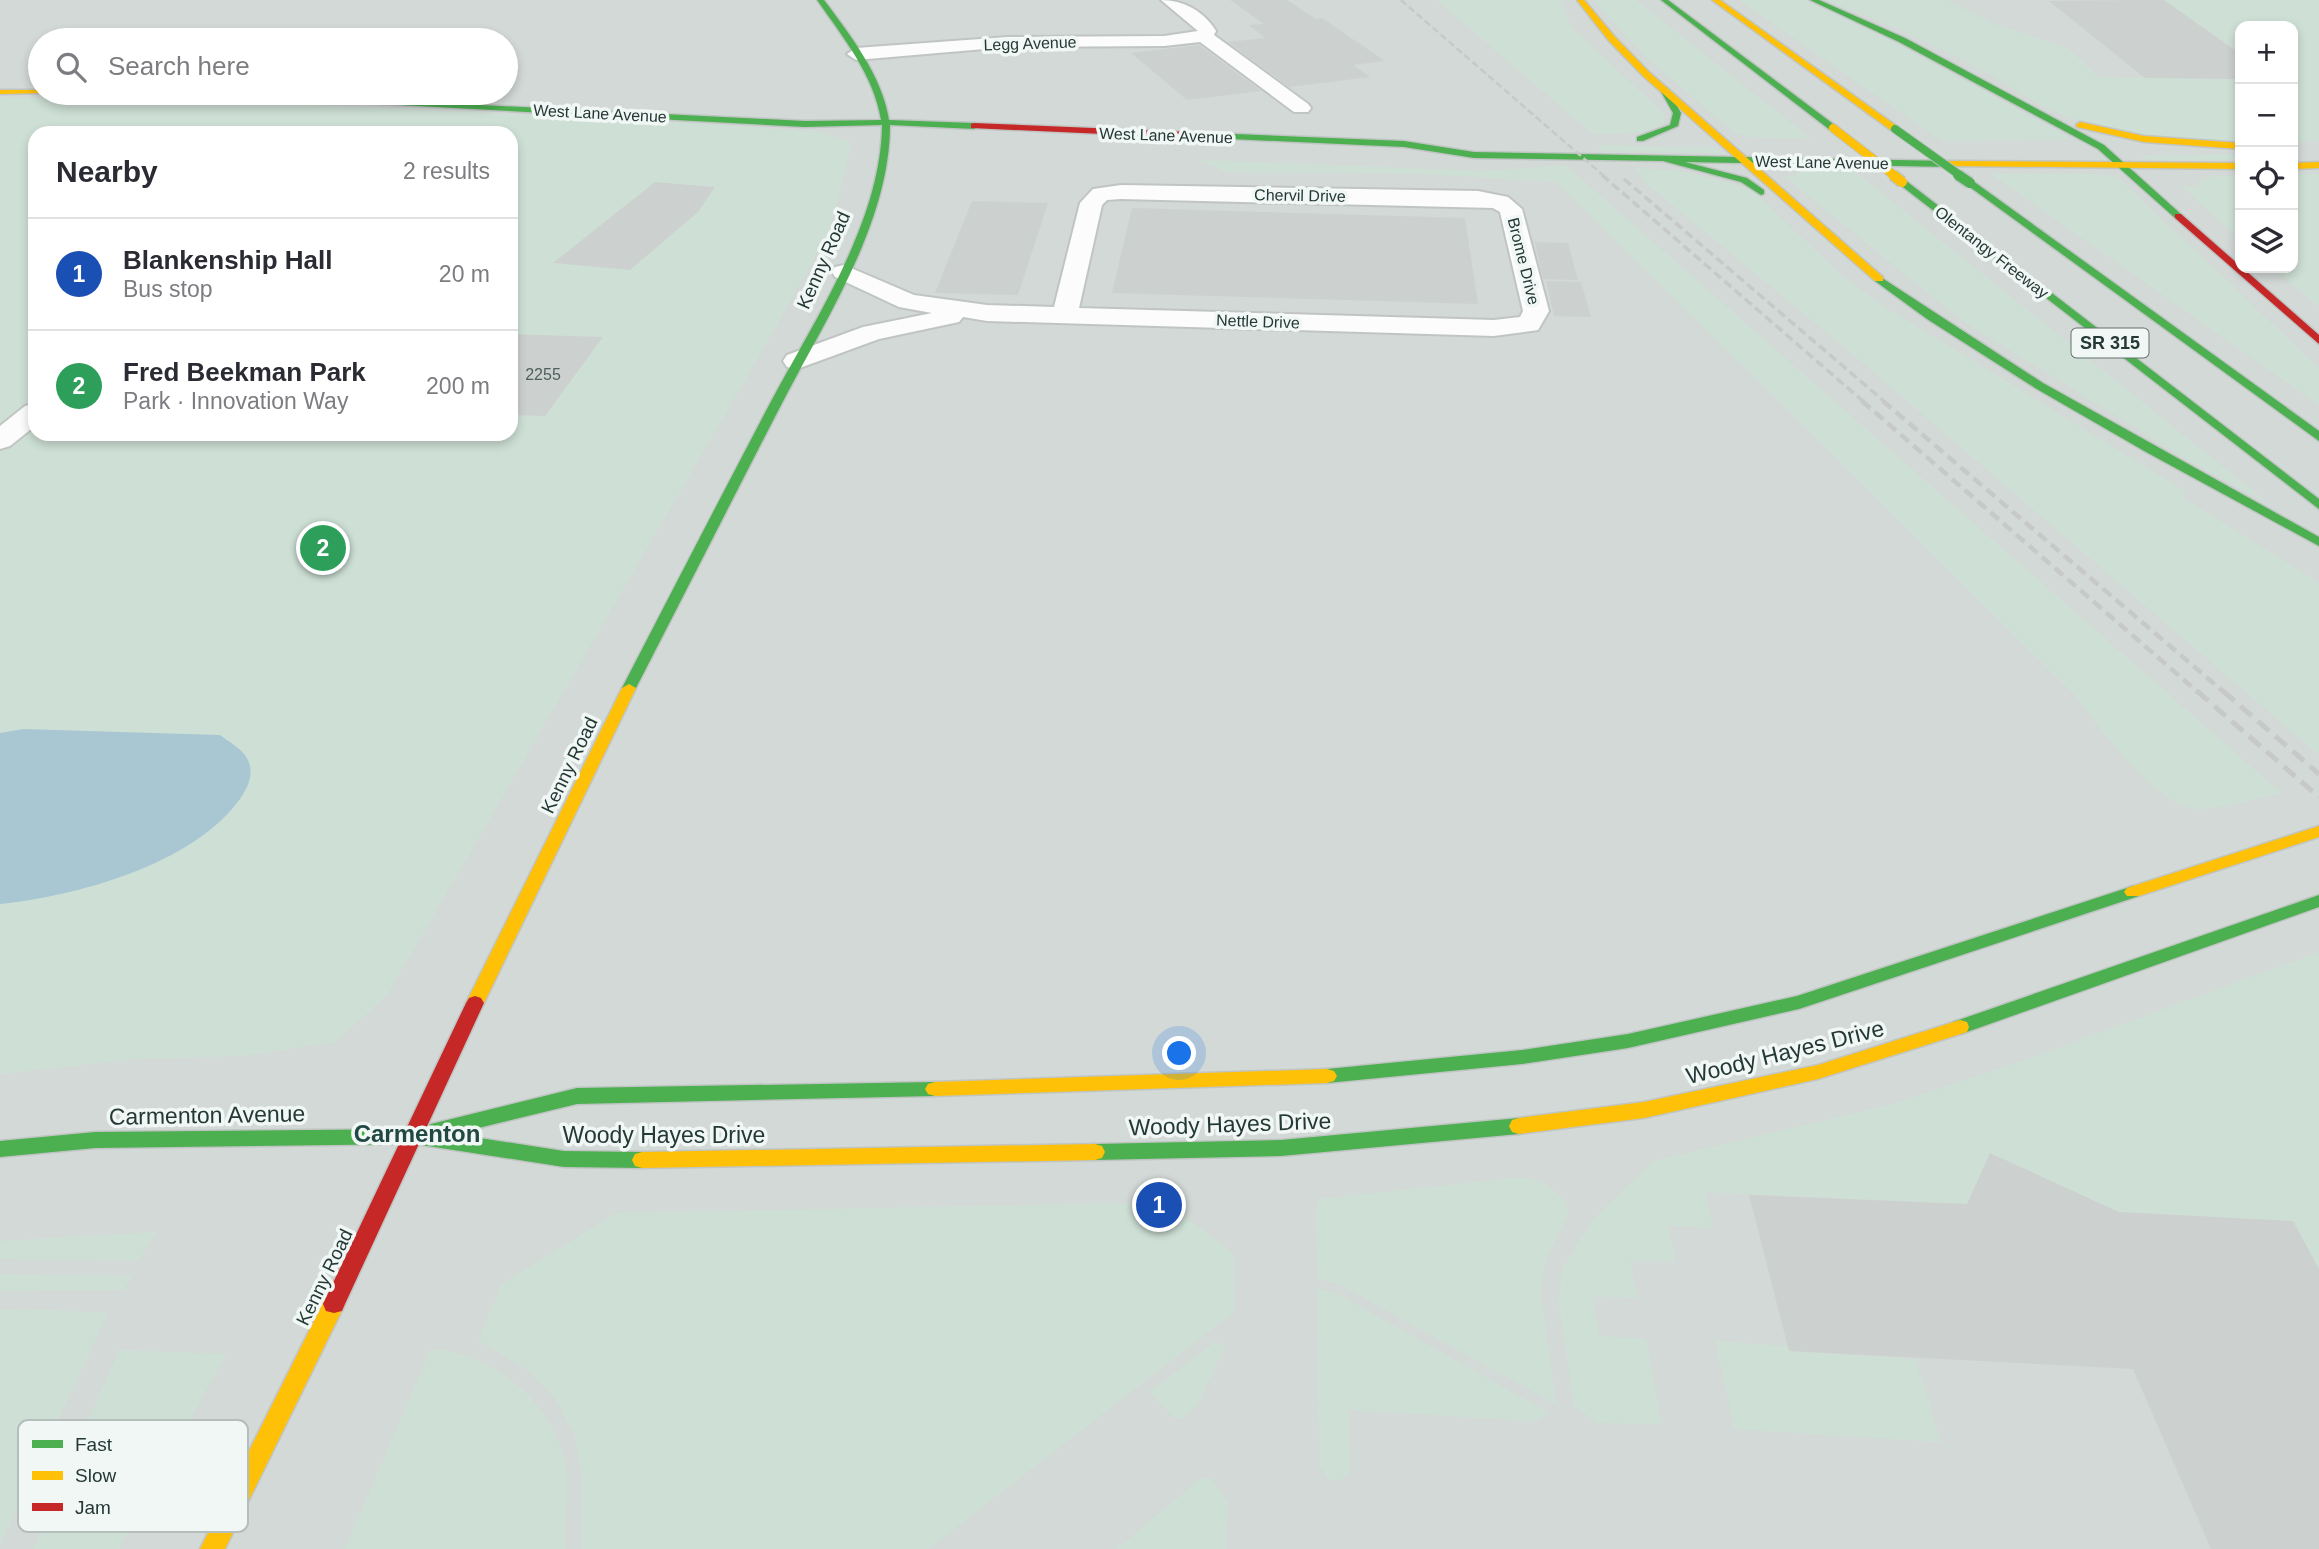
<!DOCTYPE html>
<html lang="en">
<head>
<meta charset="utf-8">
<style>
  body { margin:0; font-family:Helvetica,sans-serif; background:#f7f7f7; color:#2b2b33 }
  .controls { position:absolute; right:21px; top:21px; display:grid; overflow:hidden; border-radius:14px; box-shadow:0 4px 10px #0003 }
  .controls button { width:63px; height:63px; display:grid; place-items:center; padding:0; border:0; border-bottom:2px solid #e1e1e2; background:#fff; color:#2b2b33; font:35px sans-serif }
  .you { position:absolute; left:1180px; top:1054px; width:24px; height:24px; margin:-18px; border:5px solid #fff; border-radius:50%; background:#1a73e8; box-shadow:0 0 0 10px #1a73e833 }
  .badge { display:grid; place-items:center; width:46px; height:46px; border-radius:50%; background:#2563eb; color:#fff; font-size:23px; font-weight:700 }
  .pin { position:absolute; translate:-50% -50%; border:4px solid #fff; box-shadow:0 2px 7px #0006 }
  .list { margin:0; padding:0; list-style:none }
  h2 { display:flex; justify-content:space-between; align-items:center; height:91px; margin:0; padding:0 28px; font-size:30px }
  h2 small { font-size:23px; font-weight:400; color:#7c7c81 }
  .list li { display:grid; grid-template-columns:46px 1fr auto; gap:21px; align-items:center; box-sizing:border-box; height:112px; padding:0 28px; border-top:2px solid #e1e1e2 }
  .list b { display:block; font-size:26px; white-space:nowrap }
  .list p { margin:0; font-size:23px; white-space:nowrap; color:#7c7c81 }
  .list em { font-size:23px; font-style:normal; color:#7c7c81 }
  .icon { flex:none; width:38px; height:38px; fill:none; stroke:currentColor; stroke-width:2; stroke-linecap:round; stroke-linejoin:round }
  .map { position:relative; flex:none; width:2319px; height:1549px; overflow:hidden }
  .search { position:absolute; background:#fff; box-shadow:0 4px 10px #0003; left:28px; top:28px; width:490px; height:77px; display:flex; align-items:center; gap:18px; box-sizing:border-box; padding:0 24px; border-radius:38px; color:#7c7c81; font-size:26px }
  .panel { position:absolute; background:#fff; box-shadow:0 4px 10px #0003; left:28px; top:126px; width:490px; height:315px; border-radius:21px }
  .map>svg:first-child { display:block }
  .built { fill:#d2d9d6; fill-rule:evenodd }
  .green { fill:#cee0d6; fill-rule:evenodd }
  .water { fill:#a9c7d2 }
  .building { fill:#ccd1cf }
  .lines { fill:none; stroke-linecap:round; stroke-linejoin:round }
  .street-casing { stroke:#c0c5c3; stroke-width:4 }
  .fast-casing { stroke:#c0c5c4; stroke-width:3 }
  .slow-casing { stroke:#c0c5c4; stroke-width:3 }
  .jam-casing { stroke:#c0c5c4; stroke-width:3 }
  .street { fill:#fbfcfb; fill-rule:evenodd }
  .fast { fill:#4caf50; fill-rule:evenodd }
  .slow { fill:#ffc107; fill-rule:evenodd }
  .jam { fill:#c62828; fill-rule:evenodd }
  .rail-far3 { stroke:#c7c9c9; stroke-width:2.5; stroke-dasharray:7 3.5; stroke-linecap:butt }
  .rail-far2 { stroke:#c7c9c9; stroke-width:3.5; stroke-dasharray:9 4.5; stroke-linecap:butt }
  .rail-far1 { stroke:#c7c9c9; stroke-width:4.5; stroke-dasharray:11 6; stroke-linecap:butt }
  .rail { stroke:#c7c9c9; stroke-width:5; stroke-dasharray:15 8; stroke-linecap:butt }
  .fast-bridge-far1-casing { stroke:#bcc4c3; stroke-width:10; stroke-linecap:butt }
  .fast-bridge-casing { stroke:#bcc4c3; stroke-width:13; stroke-linecap:butt }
  .slow-bridge-far1-casing { stroke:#bcc4c3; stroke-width:10; stroke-linecap:butt }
  .slow-bridge-casing { stroke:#bcc4c3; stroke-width:13; stroke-linecap:butt }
  .fast-bridge-far1 { stroke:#4caf50; stroke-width:8 }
  .fast-bridge { stroke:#4caf50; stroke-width:10 }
  .slow-bridge-far1 { stroke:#ffc107; stroke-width:8 }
  .slow-bridge { stroke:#ffc107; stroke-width:10 }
  .labels { text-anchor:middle; stroke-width:7; stroke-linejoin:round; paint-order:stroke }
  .far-street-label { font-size:16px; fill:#243936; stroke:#f1f7f5 }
  .number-label { font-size:16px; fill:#4f605d }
  .shield { fill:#f1f7f5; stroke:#62726f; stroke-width:2 }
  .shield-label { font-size:18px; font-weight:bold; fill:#243936 }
  .street-label { font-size:19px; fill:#243936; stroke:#f1f7f5 }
  .near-street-label { font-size:23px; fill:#243936; stroke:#f1f7f5 }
  .near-neighbourhood-label { font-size:24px; font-weight:bold; fill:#224844; stroke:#f1f7f5 }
  .key { fill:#f1f7f5; stroke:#b4bebc; stroke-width:2 }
  .key-label { font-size:19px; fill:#243936 }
</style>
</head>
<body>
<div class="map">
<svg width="2319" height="1549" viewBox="0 0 2319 1549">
  <rect width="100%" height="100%" fill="#e3e8e6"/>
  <path class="built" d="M0,0H2319V1549H0ZM2240,26H2293V268H2240ZM40,40H506V93H40ZM35,133H511V434H35Z"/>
  <g class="green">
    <polygon points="1437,0 1559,0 1573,29 1661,111 1665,117 1663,124 1641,133 1593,134"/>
    <polygon points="1593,0 1636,0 1811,139 1748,137 1735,133 1644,55"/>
    <polygon points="1739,0 1804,0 1896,43 2072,139 1942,141"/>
    <path d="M1826,0H1947L1996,25L2068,48L2098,77L2240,79V141C2181,141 2117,135 2061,114C2037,105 2018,91 1996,78C1943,47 1884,22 1826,0Z"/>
    <polygon points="2163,0 2319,0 2319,141 2293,141 2293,26 2240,26 2240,52"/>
    <path d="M0,97L314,105L657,121L820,132L848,141L851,146L830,229L778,323L387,995L335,1042L242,1056L134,1059L0,1074ZM35,133H511V434H35Z"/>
    <polygon points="1596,145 1715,148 1726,153 1602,151"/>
    <polygon points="2227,154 2240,156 2240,160 2154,160 2135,156"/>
    <path d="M1201,160L1484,171L1565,165L2281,793C2255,798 2226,808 2200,809C2158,810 2098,725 2074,694L1557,182L1425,174L1225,172Z"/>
    <polygon points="1635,168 1682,171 1751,189 1842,276 1880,304 2186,492 2180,496 2319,583 2319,755 1848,350 1647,184"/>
    <polygon points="1799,171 1854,171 2268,503 2193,463 1963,321 1784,176 1795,176"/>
    <polygon points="1990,173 2096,174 2117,177 2319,368 2319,405"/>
    <polygon points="2319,174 2319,307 2274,268 2293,268 2293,175"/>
    <polygon points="2240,175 2240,240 2182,186 2197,187 2200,181 2210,177"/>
    <polygon points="2319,952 2319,1269 2293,1221 2119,1212 1990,1153 1967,1204 1705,1192 1713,1228 1668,1225 1675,1261 1630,1260 1637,1298 1592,1296 1599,1336 1646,1339 1661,1424 1597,1423 1574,1405 1559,1303 1562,1269 1593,1220 1654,1161 1897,1103 2023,1061"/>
    <path d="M1523,1177C1545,1182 1562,1190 1569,1213L1545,1260L1541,1296L1556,1404L1341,1285L1317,1279L1316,1206L1320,1199Z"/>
    <polygon points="1184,1202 1184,1216 1233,1253 1234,1312 928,1549 583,1549 583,1483 575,1435 553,1395 528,1370 478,1340 502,1284 617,1213"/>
    <polygon points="156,1232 139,1260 0,1259 0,1241"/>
    <polygon points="0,1274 132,1276 124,1290 0,1291"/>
    <polygon points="1317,1288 1337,1294 1549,1413 1536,1421 1349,1410 1350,1474 1337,1481 1328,1479 1320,1466"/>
    <polygon points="24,1309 108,1313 0,1544 0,1310"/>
    <polygon points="1216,1341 1225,1347 1197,1405 1181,1419 1173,1417 1150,1392"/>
    <polygon points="1716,1341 1788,1346 1790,1351 1915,1359 1941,1442 1734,1429"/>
    <path d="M431,1349C491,1353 549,1399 564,1458C571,1486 563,1520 566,1549H345Z"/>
    <polygon points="119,1350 226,1354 119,1549 33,1549"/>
    <polygon points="1210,1478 1228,1503 1226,1549 1117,1549 1200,1479"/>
  </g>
  <path class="water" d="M23,729L220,735C228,741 240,748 245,755C256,771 249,786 240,799C192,865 77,896 0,904V733Z"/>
  <g class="building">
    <polygon points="1230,0 1287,0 1316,19 1322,18 1385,61 1353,65 1370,77 1289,87 1228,42 1265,38 1249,25 1264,24"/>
    <polygon points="2140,0 2164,0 2240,54 2240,79 2145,78 2049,1"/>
    <polygon points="1199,45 1261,91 1187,100 1131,53"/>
    <polygon points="655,182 715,187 698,212 630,270 553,263"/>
    <polygon points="972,201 1048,203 1018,295 935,293"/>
    <polygon points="1132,208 1465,218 1478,304 1112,293"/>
    <polygon points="1535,242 1568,243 1578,280 1543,279"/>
    <polygon points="1546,281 1581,282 1591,317 1554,316"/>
    <polygon points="511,334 603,337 545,416 511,415"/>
    <polygon points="1990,1153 2119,1212 2293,1221 2319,1269 2319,1549 2211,1549 2133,1369 1789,1351 1749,1195 1967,1204"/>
  </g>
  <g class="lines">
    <g class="street-casing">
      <g id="street">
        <path d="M1161,0C1183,0 1204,11 1216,31L1214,35L1308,104L1311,108L1308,112H1294L1200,42L1164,46L1008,47L856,60L847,54L856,48L1008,37L1164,36L1198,31Z"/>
        <path d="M1121,185L1478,191L1508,197L1522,209L1549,311L1538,330L1494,336L987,321L963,317L959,322L879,339L797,369L787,367L783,361L787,355L863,327L932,313L899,307L835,277L832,272L835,267L844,265L914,295L987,305L1054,307L1080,203L1093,189ZM1121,199L1493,208L1500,212L1523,311L1520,317L1494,320L1079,308L1102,205L1107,200Z"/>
        <polygon points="35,403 35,426 10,446 0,449 0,426 25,406"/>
      </g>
    </g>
    <g class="fast-casing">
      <g id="fast">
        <path d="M817,0H824C850,35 882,75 889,120L974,123L978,126L974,129L890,125C890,224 823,323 779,409C731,502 684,595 636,688L629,692L624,691L622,688C670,595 718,502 767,409C812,323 881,224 882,125L805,127L361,103L225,99L221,97L225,95L361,99L805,121L881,120C874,75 842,36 817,0Z"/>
        <polygon points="1661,0 1668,0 1836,126 1836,130 1830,130"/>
        <polygon points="1810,0 1819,0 1905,38 2104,145 2183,216 2175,218 2098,149 1899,42"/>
        <polygon points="1663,86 1667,88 1681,113 1678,126 1643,141 1637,141 1637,137 1670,125 1673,113 1659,88"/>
        <polygon points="1212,133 1404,141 1474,152 1950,161 1954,164 1950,167 1685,162 1747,178 1764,190 1764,194 1761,195 1741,182 1663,161 1474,158 1404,147 1209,138 1209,134"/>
        <polygon points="1899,180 1905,180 2319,499 2319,509 1899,184"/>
        <polygon points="1967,181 1973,181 2319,431 2319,441 1967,185"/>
        <polygon points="1879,276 2043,383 2319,537 2319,546 2146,452 2035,388 1927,319 1875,281 1874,279"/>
        <polygon points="2133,886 2139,888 2142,892 2139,896 1799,1009 1628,1048 1522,1064 1327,1083 1320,1081 1317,1076 1320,1071 1327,1069 1522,1050 1628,1034 1797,996"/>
        <polygon points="2319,895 2319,907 1967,1032 1960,1034 1953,1032 1951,1027 1953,1022"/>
        <polygon points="935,1082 942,1084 945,1089 942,1094 935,1096 577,1104 454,1134 564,1151 642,1152 649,1154 652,1160 649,1166 642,1168 564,1167 415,1144 95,1148 0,1157 0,1141 95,1132 423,1129 431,1124 577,1088"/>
        <polygon points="1519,1118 1526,1120 1529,1126 1526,1132 1519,1134 1281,1156 1095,1160 1088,1158 1085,1152 1088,1146 1095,1144 1281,1140"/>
      </g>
    </g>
    <g class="slow-casing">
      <g id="slow">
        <polygon points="1577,0 1584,0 1615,37 1650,73 1883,277 1883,281 1875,281 1644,77 1609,41"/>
        <polygon points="1712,0 1720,0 1898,127 1898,131 1892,131"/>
        <polygon points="0,90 40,90 40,93 43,93 0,94"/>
        <polygon points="2080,122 2144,136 2240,143 2240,149 2144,142 2077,127 2076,125"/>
        <polygon points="1950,161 2240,163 2240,169 1947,166 1947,162"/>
        <polygon points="2319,162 2319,168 2293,169 2293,163"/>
        <polygon points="629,684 636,688 484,1003 481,1008 475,1010 469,1008 466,1003 622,688"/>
        <polygon points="2319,826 2319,837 2139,896 2127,896 2124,892 2127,888"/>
        <polygon points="1960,1020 1967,1022 1969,1027 1967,1032 1818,1079 1644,1118 1519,1134 1512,1132 1509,1126 1512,1120 1519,1118 1644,1102 1818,1065"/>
        <polygon points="1327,1069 1334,1071 1337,1076 1334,1081 1327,1083 935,1096 928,1094 925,1089 928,1084 935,1082"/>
        <polygon points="1095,1144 1102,1146 1105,1152 1102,1158 1095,1160 642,1168 635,1166 632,1160 635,1154 642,1152"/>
        <polygon points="334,1295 342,1297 345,1304 225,1549 200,1549 326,1297"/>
      </g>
    </g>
    <g class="jam-casing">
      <g id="jam">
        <polygon points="57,93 225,95 229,97 225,99 61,95"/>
        <polygon points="974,123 1212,133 1216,136 1212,139 971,128 971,124"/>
        <polygon points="2175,214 2181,214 2319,335 2319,344 2175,218"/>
        <polygon points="475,996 481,998 484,1003 345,1304 342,1311 334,1313 326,1311 323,1304 466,1003 469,998"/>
      </g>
    </g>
    <use href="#street" class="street"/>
    <use href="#fast" class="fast"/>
    <use href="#slow" class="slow"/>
    <use href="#jam" class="jam"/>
    <polyline class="rail-far3" points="1401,0 1604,176"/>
    <g class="rail-far2">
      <polyline points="1602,175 1864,402"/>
      <polyline points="1624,179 1885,402"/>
    </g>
    <g class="rail-far1">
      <polyline points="1862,401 2199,693"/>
      <polyline points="1883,401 2225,693"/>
    </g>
    <g class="rail">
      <polyline points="2197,691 2319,797"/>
      <polyline points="2223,691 2319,774"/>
    </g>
    <g class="fast-bridge-far1-casing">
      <polyline id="fast-bridge-far1" points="1895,129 1961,176"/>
    </g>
    <g class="fast-bridge-casing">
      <polyline id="fast-bridge" points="1958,175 1970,183"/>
    </g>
    <g class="slow-bridge-far1-casing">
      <polyline id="slow-bridge-far1" points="1833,128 1895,176"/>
    </g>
    <g class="slow-bridge-casing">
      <polyline id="slow-bridge" points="1893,175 1902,182"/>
    </g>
    <use href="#fast-bridge-far1" class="fast-bridge-far1"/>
    <use href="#fast-bridge" class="fast-bridge"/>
    <use href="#slow-bridge-far1" class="slow-bridge-far1"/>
    <use href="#slow-bridge" class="slow-bridge"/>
  </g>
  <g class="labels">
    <g class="far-street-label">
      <text transform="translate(1030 43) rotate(-2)" y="6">Legg Avenue</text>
      <text transform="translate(600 113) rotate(3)" y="6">West Lane Avenue</text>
      <text transform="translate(1166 135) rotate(2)" y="6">West Lane Avenue</text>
      <text transform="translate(1822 162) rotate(1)" y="6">West Lane Avenue</text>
      <text transform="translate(1300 195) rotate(1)" y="6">Chervil Drive</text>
      <text transform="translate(1992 252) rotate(38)" y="6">Olentangy Freeway</text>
      <text transform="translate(1524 261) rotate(76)" y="6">Brome Drive</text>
      <text transform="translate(1258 321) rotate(2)" y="6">Nettle Drive</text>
    </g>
    <g class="number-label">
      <text x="543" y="380">2255</text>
    </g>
    <rect class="shield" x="2071.5" y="328.5" width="77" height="29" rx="5"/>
    <g class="shield-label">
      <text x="2110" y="349">SR 315</text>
    </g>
    <g class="street-label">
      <text transform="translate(823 260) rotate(-66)" y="7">Kenny Road</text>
      <text transform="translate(569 765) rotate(-64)" y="7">Kenny Road</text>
      <text transform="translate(324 1277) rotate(-64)" y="7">Kenny Road</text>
    </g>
    <g class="near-street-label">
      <text transform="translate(1785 1052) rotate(-14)" y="8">Woody Hayes Drive</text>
      <text transform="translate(207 1115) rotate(-1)" y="8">Carmenton Avenue</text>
      <text transform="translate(1230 1124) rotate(-2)" y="8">Woody Hayes Drive</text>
      <text x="664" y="1143">Woody Hayes Drive</text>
    </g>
    <g class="near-neighbourhood-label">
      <text x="417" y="1142">Carmenton</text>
    </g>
  </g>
  <rect x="18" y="1420" width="230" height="112" rx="10" class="key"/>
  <rect x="32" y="1440" width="31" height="8" fill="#4caf50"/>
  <rect x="32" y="1471" width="31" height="9" fill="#ffc107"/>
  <rect x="32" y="1503" width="31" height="8" fill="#c62828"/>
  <g class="key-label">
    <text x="75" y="1451">Fast</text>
    <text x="75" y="1482">Slow</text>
    <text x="75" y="1514">Jam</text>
  </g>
</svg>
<div class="controls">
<button>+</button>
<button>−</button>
<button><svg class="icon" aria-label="locate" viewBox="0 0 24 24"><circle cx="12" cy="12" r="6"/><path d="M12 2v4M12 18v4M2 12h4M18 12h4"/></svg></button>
<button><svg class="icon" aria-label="layers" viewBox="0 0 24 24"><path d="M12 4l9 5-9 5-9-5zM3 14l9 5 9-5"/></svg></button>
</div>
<div class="you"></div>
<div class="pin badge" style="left:1159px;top:1205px;background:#1a4fb4">1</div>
<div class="pin badge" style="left:323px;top:548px;background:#2e9e5b">2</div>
<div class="search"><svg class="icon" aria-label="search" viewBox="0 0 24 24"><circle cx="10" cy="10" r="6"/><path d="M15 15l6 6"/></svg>Search here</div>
<section class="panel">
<h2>Nearby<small>2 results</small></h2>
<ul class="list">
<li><span class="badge" style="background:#1a4fb4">1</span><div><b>Blankenship Hall</b><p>Bus stop</p></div><em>20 m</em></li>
<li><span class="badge" style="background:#2e9e5b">2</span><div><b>Fred Beekman Park</b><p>Park · Innovation Way</p></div><em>200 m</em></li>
</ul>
</section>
</div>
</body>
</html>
